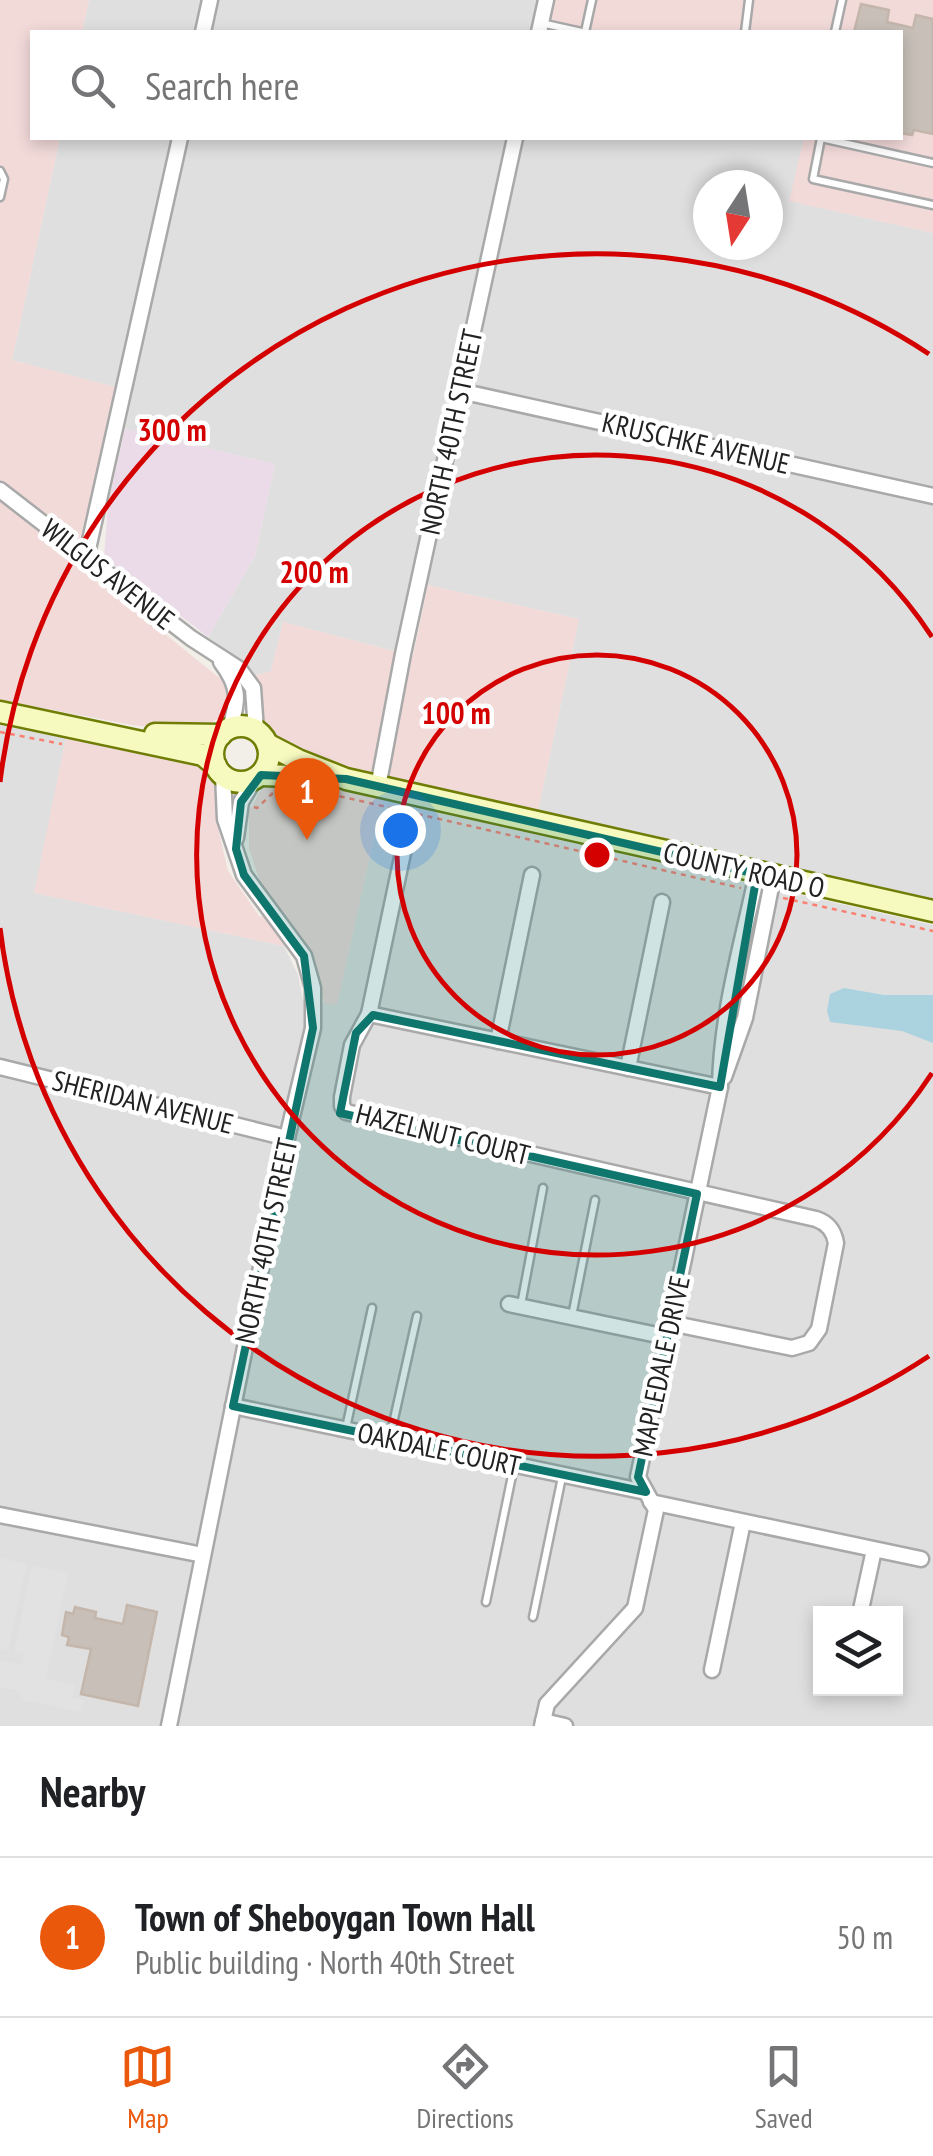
<!DOCTYPE html>
<html lang="en">
<head>
<meta charset="utf-8">
<style>
  body { margin:0; font-family:"PT Sans Narrow",sans-serif; background:#f6f6f6; color:#202124 }
  .controls { position:absolute; right:30px; bottom:30px; display:grid; overflow:hidden; border-radius:0px; box-shadow:0 5px 15px #0003 }
  .controls button { width:90px; height:90px; display:grid; place-items:center; padding:0; border:0; border-bottom:2px solid #e0e0e0; background:#fff; color:#202124; font:50px sans-serif }
  .compass { position:absolute; left:693px; top:170px; width:90px; height:90px; border-radius:50%; background:#fff; box-shadow:0 5px 15px #0003; rotate:192deg }
  .you { position:absolute; left:400px; top:830px; width:35px; height:35px; margin:-25px; border:8px solid #fff; border-radius:50%; background:#1a73e8; box-shadow:0 0 0 15px #1a73e833 }
  .badge { display:grid; place-items:center; width:65px; height:65px; border-radius:50%; background:#ea580c; color:#fff; font-size:32px; font-weight:700 }
  .pin { position:absolute; translate:-50% -82px; filter:drop-shadow(0 2px 5px #0008) }
  .pin::after { content:''; position:absolute; top:52px; width:35px; height:30px; background:inherit; clip-path:polygon(0 0,100% 0,50% 100%) }
  .list { margin:0; padding:0; list-style:none }
  h2 { display:flex; justify-content:space-between; align-items:center; height:130px; margin:0; padding:0 40px; font-size:42px }
  h2 small { font-size:32px; font-weight:400; color:#757577 }
  .list li { display:grid; grid-template-columns:65px 1fr auto; gap:30px; align-items:center; box-sizing:border-box; height:160px; padding:0 40px; border-top:2px solid #e0e0e0 }
  .list b { display:block; font-size:38px; white-space:nowrap }
  .list p { margin:0; font-size:32px; white-space:nowrap; color:#757577 }
  .list em { font-size:32px; font-style:normal; color:#757577 }
  .icon { flex:none; width:55px; height:55px; fill:none; stroke:currentColor; stroke-width:2; stroke-linecap:round; stroke-linejoin:round }
  .map { position:relative; flex:none; width:933px; height:1726px; overflow:hidden }
  .search { position:absolute; background:#fff; box-shadow:0 5px 15px #0003; left:30px; right:30px; top:30px; height:110px; display:flex; align-items:center; gap:25px; box-sizing:border-box; padding:0 35px; border-radius:0px; color:#757577; font-size:38px }
  .sheet { height:290px; background:#fff }
  nav { display:flex; justify-content:space-around; align-items:center; box-sizing:border-box; height:140px; border-top:2px solid #e0e0e0; background:#fff; font-size:28px; color:#757577 }
  nav a { display:grid; justify-items:center; gap:5px }
  nav .on { color:#ea580c }
  .map>svg:first-child { display:block }
  .residential { fill:#e0dfdf; fill-rule:evenodd }
  .commercial { fill:#f2dad9 }
  .industrial { fill:#ebdbe8 }
  .parking { fill:#e2e2e2 }
  .water { fill:#aad3df }
  .building { fill:#c7bfb8; stroke:#c4b6ab; stroke-width:2.5 }
  .lines { fill:none; stroke-linecap:round; stroke-linejoin:round }
  .lane-casing { stroke:#a9a9a9; stroke-width:11 }
  .street-casing { stroke:#a9a9a9; stroke-width:19 }
  .secondary-casing { stroke:#707d05; stroke-width:25 }
  .path { stroke:#fa8072; stroke-width:2.5; stroke-dasharray:5 5; stroke-linecap:butt }
  .lane { stroke:#fff; stroke-width:6 }
  .street { stroke:#fff; stroke-width:14 }
  .secondary { stroke:#f7fabf; stroke-width:20 }
  .marked { fill:#0f766e; fill-opacity:0.2; stroke:#0f766e; stroke-width:8; stroke-linejoin:round }
  .ring { fill:none; stroke:#d40000; stroke-width:5 }
  .labels { text-anchor:middle; stroke-width:9; stroke-linejoin:round; paint-order:stroke }
  .street-label { font-size:28px; fill:#222; stroke:#fff }
  .centre { fill:#d40000; stroke:#fff; stroke-width:5 }
  .ring-label { font-size:30px; text-anchor:middle; font-weight:bold; fill:#d40000; stroke:#fff; stroke-width:9; stroke-linejoin:round; paint-order:stroke }
</style>
</head>
<body>
<div class="map">
<svg width="933" height="1726" viewBox="0 0 933 1726">
  <rect width="100%" height="100%" fill="#f2efe9"/>
  <g class="residential">
    <polygon points="89,0 540,0 533,32 82,32"/>
    <path d="M60,138H804L790,201L933,233V900L538,811L579,619L414,582L398,652L283,622L271,672L251,676L240,660L208,637L255,556L275,464L125,429L133,392L12,360ZM708,185H768V245H708Z"/>
    <path d="M0,725L66,738L35,893L284,946L298,975L303,1000L337,1004L382,800L933,925V1726H0ZM820,1614H896V1688H820Z"/>
  </g>
  <g class="commercial">
    <polygon points="0,0 89,0 82,32 32,32 32,138 60,138 12,360 119,388 74,561 222,680 228,695 226,706 219,718 202,728 174,730 132,725 0,700"/>
    <polygon points="555,0 933,0 933,233 789,201 804,138 900,138 900,32 547,32"/>
    <polygon points="428,585 579,619 538,811 296,756 271,738 267,730 251,677 271,671 283,622 413,656"/>
    <polygon points="66,738 186,756 209,769 218,793 218,828 228,871 260,917 277,906 260,882 249,848 249,812 260,791 270,784 325,787 382,800 337,1005 324,1003 316,965 304,939 284,946 34,893"/>
  </g>
  <polygon class="industrial" points="125,429 275,464 255,556 208,637 104,557 108,504"/>
  <g class="parking">
    <polygon points="0,1558 27,1564 8,1650 0,1648"/>
    <polygon points="32,1565 68,1573 46,1679 75,1685 73,1698 84,1700 81,1712 24,1700 16,1690 0,1687 0,1660 22,1665 24,1654 14,1651"/>
  </g>
  <polygon class="water" points="844,988 884,995 933,995 933,1043 902,1031 830,1022 827,1011 830,994"/>
  <g class="building">
    <polygon points="861,4 889,10 887,22 913,28 916,15 933,19 933,134 914,130 912,135 900,133 900,32 854,32"/>
    <polygon points="127,1605 157,1612 138,1706 81,1694 91,1649 67,1645 69,1637 62,1635 66,1612 73,1614 75,1607 96,1612 95,1618 123,1624"/>
  </g>
  <g class="lines">
    <g class="lane-casing">
      <g id="lane">
        <polyline points="541,23 582,32"/>
        <polyline points="585,32 592,0"/>
        <polyline points="745,32 749,0"/>
        <polyline points="835,32 842,0"/>
        <polyline points="821,138 813,179 933,205"/>
        <polyline points="821,138 933,163"/>
        <polyline points="0,171 4,179 0,197"/>
        <polyline points="521,1305 543,1188"/>
        <polyline points="572,1316 595,1200"/>
        <polyline points="346,1428 372,1308"/>
        <polyline points="390,1437 417,1316"/>
        <polyline points="486,1602 514,1466"/>
        <polyline points="533,1617 562,1477"/>
      </g>
    </g>
    <g class="street-casing">
      <g id="street">
        <polyline points="203,32 210,0"/>
        <polyline points="539,32 546,0"/>
        <polyline points="460,391 933,496"/>
        <polyline points="0,490 191,638 239,669 253,688 256,731"/>
        <polyline points="86,558 180,138"/>
        <path d="M221,662C240,687 239,701 229,730"/>
        <polyline points="378,787 403,654 515,138"/>
        <polyline points="236,838 241,802 254,780"/>
        <path d="M404,848L369,1014L352,1045L342,1097V1106L346,1112L816,1219C828,1223 834,1231 836,1243L819,1329L809,1343L792,1348L670,1323"/>
        <polyline points="369,1014 720,1087"/>
        <polyline points="498,1041 532,875"/>
        <polyline points="0,1067 287,1138"/>
        <polyline points="628,1068 662,902"/>
        <polyline points="724,1077 745,1018 773,877"/>
        <polyline points="509,1304 667,1337"/>
        <polyline points="233,1406 646,1492"/>
        <polyline points="651,1502 921,1559"/>
        <polyline points="0,1515 203,1555"/>
        <polyline points="860,1614 874,1550"/>
        <polyline points="712,1670 743,1522"/>
        <polyline points="543,1721 565,1726"/>
        <polyline points="169,1726 287,1138 313,1028 313,988 304,956 244,875 225,819 223,775"/>
        <path d="M542,1726L547,1704L635,1608L656,1510L638,1477L720,1087C721,1015 742,944 757,874"/>
      </g>
    </g>
    <g class="secondary-casing">
      <g id="secondary">
        <polyline points="0,712 203,755 216,766"/>
        <circle cx="241" cy="754" r="28"/>
        <polyline points="155,734 221,735"/>
        <polyline points="267,744 298,760 346,779 933,911"/>
        <polyline points="261,775 325,777"/>
      </g>
    </g>
    <g class="path">
      <polyline points="0,732 62,744"/>
      <polyline points="330,794 741,888"/>
      <polyline points="254,807 257,808 274,792"/>
      <polyline points="783,898 933,931"/>
    </g>
    <use href="#lane" class="lane"/>
    <use href="#street" class="street"/>
    <use href="#secondary" class="secondary"/>
  </g>
  <path class="marked" d="M261,775L346,779L757,874L720,1087L373,1015L356,1033L340,1113L697,1194L638,1477L646,1492L233,1406L313,1028L304,956L244,875L236,849L241,802Z"/>
  <g class="ring">
    <circle cx="597" cy="855" r="200"/>
    <path d="M932 1073A400 400 0 1 1 932 637"/>
    <path d="M929 1356A601 601 0 0 1 0 928M0 782A601 601 0 0 1 929 354"/>
  </g>
  <g class="labels">
    <g class="street-label">
      <text transform="translate(451 432) rotate(-78)" y="10">NORTH 40TH STREET</text>
      <text transform="translate(696 443) rotate(13)" y="10">KRUSCHKE AVENUE</text>
      <text transform="translate(108 574) rotate(38)" y="10">WILGUS AVENUE</text>
      <text transform="translate(744 870) rotate(13)" y="10">COUNTY ROAD O</text>
      <text transform="translate(143 1102) rotate(14)" y="10">SHERIDAN AVENUE</text>
      <text transform="translate(443 1134) rotate(14)" y="10">HAZELNUT COURT</text>
      <text transform="translate(266 1241) rotate(-78)" y="10">NORTH 40TH STREET</text>
      <text transform="translate(661 1366) rotate(-78)" y="10">MAPLEDALE DRIVE</text>
      <text transform="translate(439 1449) rotate(12)" y="10">OAKDALE COURT</text>
    </g>
  </g>
  <circle cx="597" cy="855" r="15" class="centre"/>
  <g class="ring-label">
    <text x="172" y="441">300 m</text>
    <text x="314" y="583">200 m</text>
    <text x="456" y="724">100 m</text>
  </g>
</svg>
<div class="controls">
<button><svg class="icon" aria-label="layers" viewBox="0 0 24 24"><path d="M12 4l9 5-9 5-9-5zM3 14l9 5 9-5"/></svg></button>
</div>
<svg class="compass" viewBox="-18 -18 36 36"><path d="M0-13l5 13h-10z" fill="#e53935"/><path d="M0 13l5-13h-10z" fill="#757577"/></svg>
<div class="you"></div>
<div class="pin badge" style="left:307px;top:840px">1</div>
<div class="search"><svg class="icon" aria-label="search" viewBox="0 0 24 24"><circle cx="10" cy="10" r="6"/><path d="M15 15l6 6"/></svg>Search here</div>
</div>
<section class="sheet">
<h2>Nearby<small></small></h2>
<ul class="list">
<li><span class="badge">1</span><div><b>Town of Sheboygan Town Hall</b><p>Public building · North 40th Street</p></div><em>50 m</em></li>
</ul>
</section>
<nav>
<a class="on"><svg class="icon" aria-label="map" viewBox="0 0 24 24"><path d="M3 6l6-2 6 2 6-2v14l-6 2-6-2-6 2zM9 4v14M15 6v14"/></svg>Map</a>
<a><svg class="icon" aria-label="directions" viewBox="0 0 24 24"><path d="M12 3l9 9-9 9-9-9zM9 14v-3h6M13 9l2 2-2 2"/></svg>Directions</a>
<a><svg class="icon" aria-label="saved" viewBox="0 0 24 24"><path d="M7 4h10v16l-5-4-5 4z"/></svg>Saved</a>
</nav>
</body>
</html>
